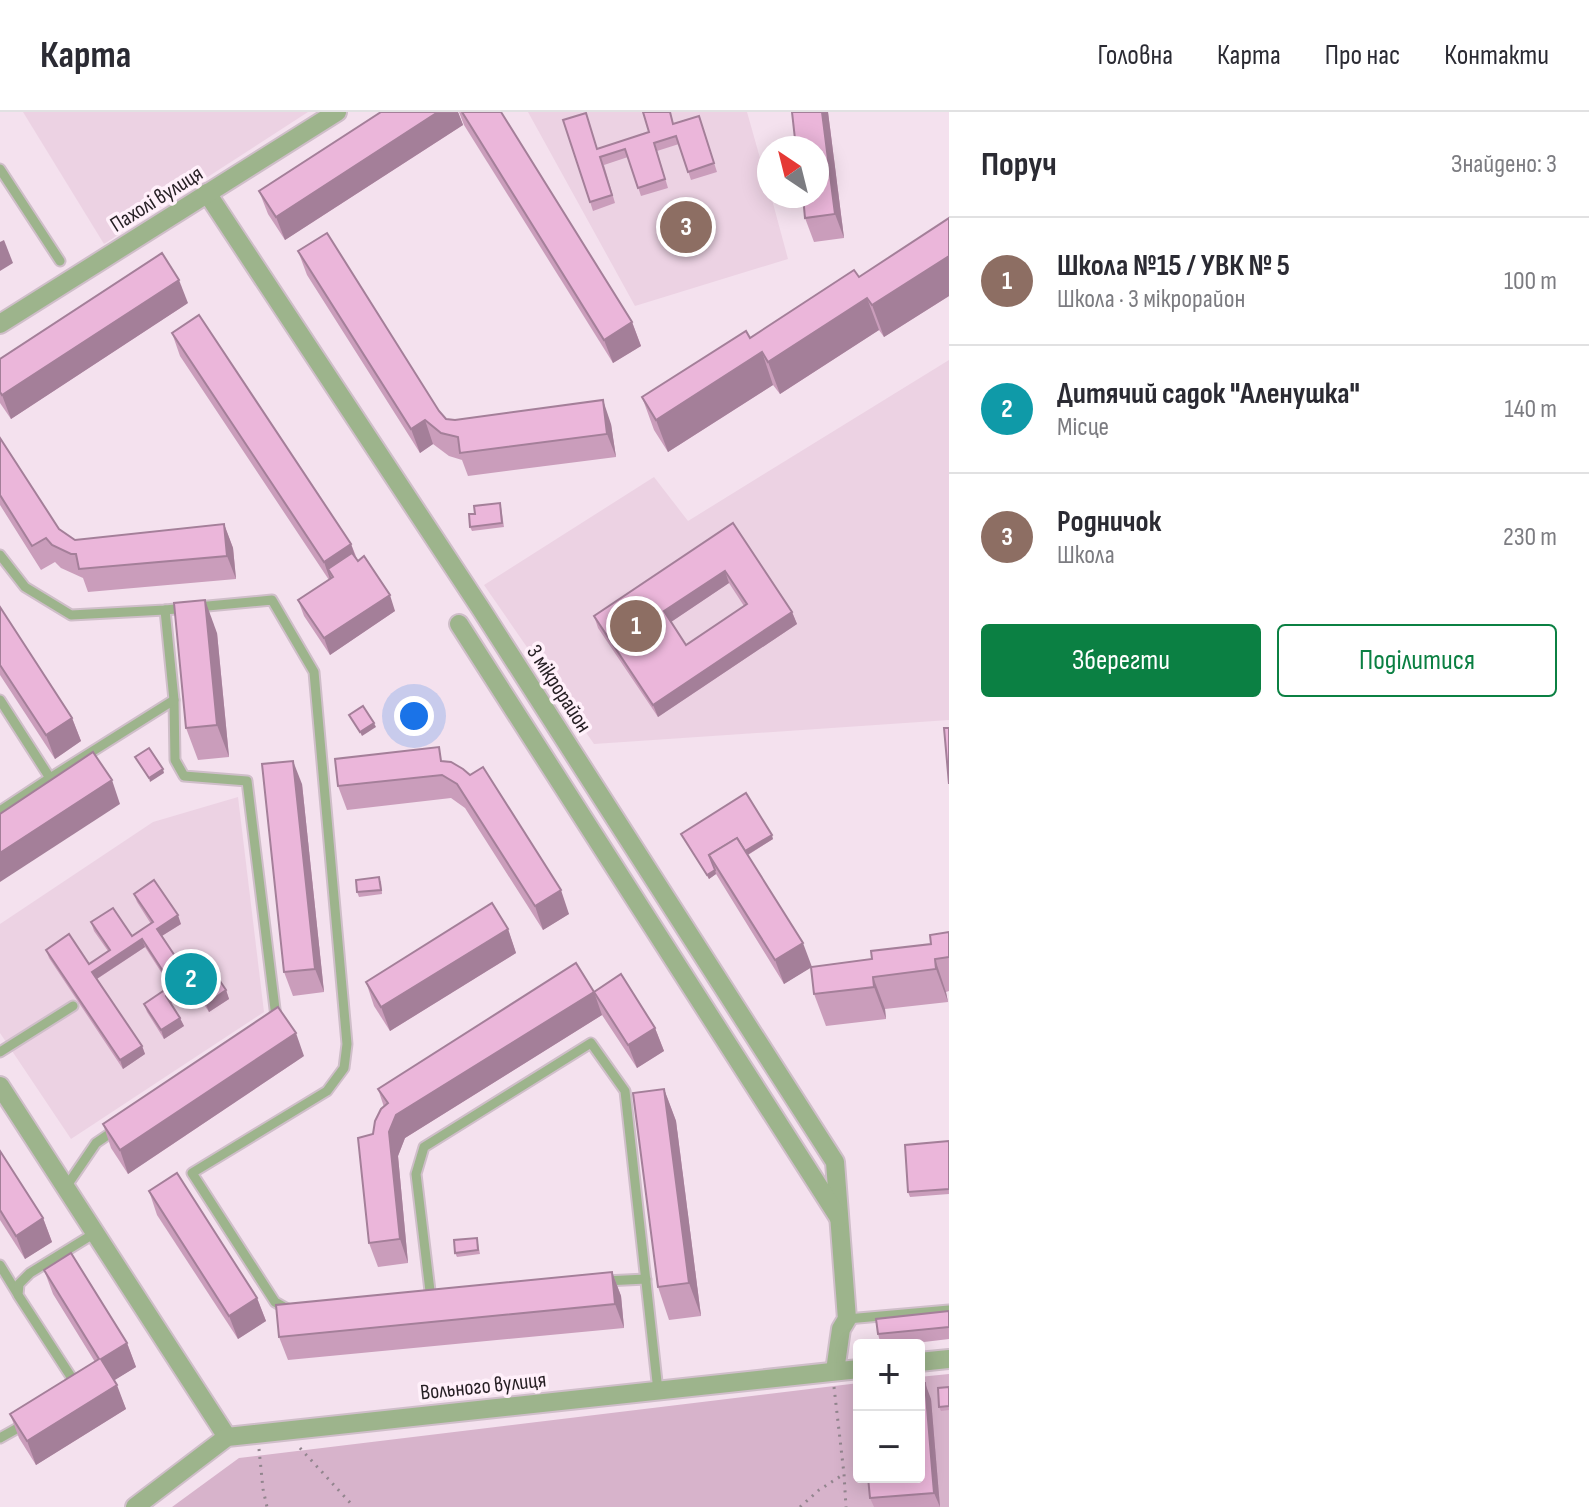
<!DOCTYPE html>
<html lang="uk">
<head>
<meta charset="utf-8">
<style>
  body { margin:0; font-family:"Sofia Sans Condensed",sans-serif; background:#f2f2f3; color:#2b2b33 }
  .controls { position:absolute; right:24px; bottom:24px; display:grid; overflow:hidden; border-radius:8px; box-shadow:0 4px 20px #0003 }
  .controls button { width:72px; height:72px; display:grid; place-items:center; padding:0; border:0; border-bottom:2px solid #e1e1e2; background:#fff; color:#2b2b33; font:40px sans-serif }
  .compass { position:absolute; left:757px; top:24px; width:72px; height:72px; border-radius:50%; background:#fff; box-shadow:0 4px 20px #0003; rotate:325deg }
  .you { position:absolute; left:414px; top:604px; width:28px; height:28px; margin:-20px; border:6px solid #fff; border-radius:50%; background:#1a73e8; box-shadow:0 0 0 12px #1a73e833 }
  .badge { display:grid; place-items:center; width:52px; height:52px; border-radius:50%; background:#0b8043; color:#fff; font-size:26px; font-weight:700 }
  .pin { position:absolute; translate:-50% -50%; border:4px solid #fff; box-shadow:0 2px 8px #0006 }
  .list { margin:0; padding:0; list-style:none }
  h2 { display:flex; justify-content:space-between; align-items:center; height:104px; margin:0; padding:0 32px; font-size:34px }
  h2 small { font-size:26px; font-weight:400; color:#7c7c81 }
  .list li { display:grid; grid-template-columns:52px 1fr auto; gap:24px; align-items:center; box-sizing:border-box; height:128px; padding:0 32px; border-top:2px solid #e1e1e2 }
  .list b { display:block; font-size:30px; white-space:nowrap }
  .list p { margin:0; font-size:26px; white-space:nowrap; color:#7c7c81 }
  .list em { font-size:26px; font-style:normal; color:#7c7c81 }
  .actions { display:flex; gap:16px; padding:24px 32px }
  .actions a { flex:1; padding:18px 0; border:2px solid #0b8043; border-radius:8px; text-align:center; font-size:28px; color:#0b8043 }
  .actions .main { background:#0b8043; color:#fff }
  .map { position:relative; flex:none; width:949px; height:1395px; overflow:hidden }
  header { display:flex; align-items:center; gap:48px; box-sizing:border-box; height:112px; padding:0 40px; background:#fff; border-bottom:2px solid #e1e1e2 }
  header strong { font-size:38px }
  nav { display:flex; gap:44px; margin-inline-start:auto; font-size:28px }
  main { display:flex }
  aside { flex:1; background:#fff }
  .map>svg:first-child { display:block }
  .built { fill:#ecd2e3 }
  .green { fill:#d7b3cb }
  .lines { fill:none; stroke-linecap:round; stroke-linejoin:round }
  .lane-casing { stroke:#cfbec9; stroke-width:13 }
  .street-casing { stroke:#cfbec9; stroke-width:22 }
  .path { stroke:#92858e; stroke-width:3; stroke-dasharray:2 6; stroke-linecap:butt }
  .lane { stroke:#9db48c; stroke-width:9 }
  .street { stroke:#9db48c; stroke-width:18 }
  .wall { fill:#ca9dbb; fill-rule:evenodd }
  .shaded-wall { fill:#a47f99 }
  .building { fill:#ebb6da; stroke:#a47f99; stroke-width:2; fill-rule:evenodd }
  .labels { text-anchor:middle; stroke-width:7; stroke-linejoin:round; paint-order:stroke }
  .street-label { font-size:22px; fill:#251e23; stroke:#fff0fa }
</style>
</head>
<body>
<header>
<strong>Карта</strong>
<nav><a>Головна</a><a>Карта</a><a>Про нас</a><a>Контакти</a></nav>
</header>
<main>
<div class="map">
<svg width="949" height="1395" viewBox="0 0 949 1395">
  <rect width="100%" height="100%" fill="#f4e1ee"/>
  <g class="built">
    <polygon points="23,0 308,0 104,132"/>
    <polygon points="528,0 747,0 769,78 769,84 771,84 788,147 635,194"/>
    <polygon points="949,248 949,608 594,632 484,473 654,365 688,409"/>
    <polygon points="238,685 264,900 71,1027 0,921 0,812 153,710"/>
  </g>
  <polygon class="green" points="949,1262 949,1395 172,1395 239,1346 859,1271 859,1365 919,1365 919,1265"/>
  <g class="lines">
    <g class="lane-casing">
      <g id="lane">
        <polyline points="0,57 60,149"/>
        <polyline points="0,443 25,475 71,503 165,498 272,488 314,560 347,932 344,956 327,979 192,1061 275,1190 289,1198"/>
        <polyline points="165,498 174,588 175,648 184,664 247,669 276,905 275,906"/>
        <polyline points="0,588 50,666 0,699"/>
        <polyline points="50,666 174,588"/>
        <polyline points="0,940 73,894"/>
        <polyline points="66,1075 96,1031 115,1018"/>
        <polyline points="0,1153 17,1181"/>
        <polyline points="605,1169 646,1167"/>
        <polyline points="430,1179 416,1062 424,1035 591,931 625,979 658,1279"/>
        <polyline points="847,1207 949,1198"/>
        <polyline points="77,1274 18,1183 19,1172 30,1161 95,1121"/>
        <polyline points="0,1326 25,1312"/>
      </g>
    </g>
    <g class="street-casing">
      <g id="street">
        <polyline points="207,81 481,497 835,1050 847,1207 841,1217 835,1259"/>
        <polyline points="0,212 337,0"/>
        <polyline points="459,512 839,1106"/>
        <polyline points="0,974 227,1325"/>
        <polyline points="919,1250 949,1247"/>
        <polyline points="135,1395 227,1325 859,1257"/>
      </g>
    </g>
    <g class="path">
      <polyline points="834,1275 844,1362 846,1395"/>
      <polyline points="300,1336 354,1395"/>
      <polyline points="259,1337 263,1377 267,1395"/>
      <polyline points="800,1395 819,1378 844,1362"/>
    </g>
    <use href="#lane" class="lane"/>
    <use href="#street" class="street"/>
  </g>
  <g class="wall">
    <polygon points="381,0 458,0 463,13 285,128 268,102 259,79"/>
    <polygon points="459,0 501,0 632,210 641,234 613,251 464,13"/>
    <polygon points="792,0 828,0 844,126 814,130 805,106"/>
    <polygon points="699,4 717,60 691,68 679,32 657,39 668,76 641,84 628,45 604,53 615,91 593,99 563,8 598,37"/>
    <polygon points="949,106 949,184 884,225 879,218 780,282 773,273 668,340 654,318 642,285 859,165"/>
    <polygon points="298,139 446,307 611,312 616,345 468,364 462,348 449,344 433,332 420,341 307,163"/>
    <polygon points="188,191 11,307 0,291 0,247"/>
    <polygon points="172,221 351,432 358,449 395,499 330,543 304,504 298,488 329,468 180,244"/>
    <polygon points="0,326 59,417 75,428 224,412 233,436 236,467 88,480 83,466 61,456 55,450 41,458 0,393"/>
    <polygon points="501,395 504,415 472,419 470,415 475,402"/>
    <path d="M733,411L792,500L797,512L658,605L598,516L594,504ZM729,471L744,494L686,533L671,510Z"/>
    <polygon points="0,495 72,606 81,629 55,647 0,563"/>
    <polygon points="217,521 229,645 198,648 186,616"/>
    <polygon points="444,650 569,802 543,818 465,696 451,686 347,698 338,674"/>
    <polygon points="302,672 324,880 293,884 284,860"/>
    <polygon points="681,722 773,727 748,743 811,855 872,847 931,832 949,820 949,879 946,880 948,890 885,897 886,907 826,914 814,882 811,855 784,872 716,762 709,767"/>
    <polygon points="381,769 382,782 359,785 357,780"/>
    <polygon points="134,782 181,812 162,824 183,856 226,878 229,887 209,900 193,876 171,891 184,914 164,927 147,900 144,892 170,874 145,835 97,867 142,934 145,942 123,957 49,846 46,838 89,852 108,839 94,819 91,810 132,824 151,812 137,790"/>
    <polygon points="508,817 516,841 390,919 374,894 366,870"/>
    <polygon points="594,880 655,916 664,939 637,956 602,903 405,1026 398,1044 408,1151 378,1155 369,1131 373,1022 384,995 378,977"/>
    <polygon points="304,944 128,1062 111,1036 103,1012"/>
    <polygon points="664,977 676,1009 701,1204 669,1208 658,1175"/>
    <polygon points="949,1029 949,1082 910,1085 908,1080"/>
    <polygon points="0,1039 43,1106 52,1130 25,1147 0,1108"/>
    <polygon points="149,1079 257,1186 266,1209 238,1227 157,1103"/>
    <polygon points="477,1126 480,1142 457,1145 455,1141"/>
    <polygon points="44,1158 127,1231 136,1255 114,1268 126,1297 36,1353 19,1326 10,1302 95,1250 53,1182"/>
    <polygon points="612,1160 621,1184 624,1216 288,1248 279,1225"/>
    <polygon points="949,1199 949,1227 899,1233 881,1233 878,1222"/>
    <polygon points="949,1275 949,1298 941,1299 939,1295"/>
    <polygon points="931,1287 940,1395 874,1395 870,1386"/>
  </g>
  <g class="shaded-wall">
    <polygon points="438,0 458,0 463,13 285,128 276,105"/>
    <polygon points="822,0 828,0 844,126 835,102"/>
    <polygon points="4,128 13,151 0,159 0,130"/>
    <polygon points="949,144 949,184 884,225 872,193"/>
    <polygon points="179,168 188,191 11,307 2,283"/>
    <polygon points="867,186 879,218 780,282 768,250"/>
    <polygon points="632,210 641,234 613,251 604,228"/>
    <polygon points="762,240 773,273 668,340 656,308"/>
    <polygon points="603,288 611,312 616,345 607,322"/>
    <polygon points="425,308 433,332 420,341 411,317"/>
    <polygon points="224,412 233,436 236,467 227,444"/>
    <polygon points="351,432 359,455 333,465 328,457 334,472 332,473 324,450"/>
    <polygon points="725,459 729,471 668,512 664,499"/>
    <polygon points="390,483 395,499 330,543 324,526"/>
    <polygon points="205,488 217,521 229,645 217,613"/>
    <polygon points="792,500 797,512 658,605 653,593"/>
    <polygon points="72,606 81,629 55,647 46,623"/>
    <polygon points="374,611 376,615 362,624 360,620"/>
    <polygon points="293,649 302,672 324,880 315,857"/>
    <polygon points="163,657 164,661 150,670 149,666"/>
    <polygon points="112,668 120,692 0,770 0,741"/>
    <polygon points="772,723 773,727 720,760 718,756"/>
    <polygon points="715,758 716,762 709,767 707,763"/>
    <polygon points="561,778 569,802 543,818 535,794"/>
    <polygon points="178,803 181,812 160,825 157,817"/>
    <polygon points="508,817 516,841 390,919 381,895"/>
    <polygon points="142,827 145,835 95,868 92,860"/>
    <polygon points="803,831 812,855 784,872 775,848"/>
    <polygon points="935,847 946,880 948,890 936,857"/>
    <polygon points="873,865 885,897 886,907 874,875"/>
    <polygon points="190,868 193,876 169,892 166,884"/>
    <polygon points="226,878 229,887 209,900 206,892"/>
    <polygon points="594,880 602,903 405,1026 398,1044 408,1151 400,1127 389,1020 396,1003"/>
    <polygon points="180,906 184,914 164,927 161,918"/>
    <polygon points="655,916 664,939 637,956 628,933"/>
    <polygon points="296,921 304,944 128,1062 120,1038"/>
    <polygon points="142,934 145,942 123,957 120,948"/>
    <polygon points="664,977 676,1009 701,1204 689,1171"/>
    <polygon points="43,1106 52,1130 25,1147 16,1124"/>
    <polygon points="612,1160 621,1184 624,1216 615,1192"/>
    <polygon points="257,1186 266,1209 238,1227 229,1204"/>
    <polygon points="127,1231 136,1255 110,1271 101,1247"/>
    <polygon points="925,1271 931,1287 940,1395 934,1381"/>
    <polygon points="117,1273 126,1297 36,1353 27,1329"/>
  </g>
  <g class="building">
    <polygon points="381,0 438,0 276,105 259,79"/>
    <polygon points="462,0 501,0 632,210 604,228"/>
    <polygon points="643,0 670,0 673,12 699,4 714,51 688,60 676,24 654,31 665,67 638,76 625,37 600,45 612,83 590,90 563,8 586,1 597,37 649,20"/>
    <polygon points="792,0 822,0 835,102 805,106 803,84 817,84 817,36 796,36"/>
    <polygon points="949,106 949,144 872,193 867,186 768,250 762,240 656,308 642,285 746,219 750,226 854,158 859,165"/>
    <polygon points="327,121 439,299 446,307 455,308 603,288 607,322 460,341 458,325 441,321 425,308 411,317 298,139"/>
    <polygon points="162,141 179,168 2,283 0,280 0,247"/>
    <polygon points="199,203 351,432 324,450 172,221"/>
    <polygon points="0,326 59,417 75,428 224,412 227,444 79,457 76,442 71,442 52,433 46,426 32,434 0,383"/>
    <polygon points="500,391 502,411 470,415 469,402 475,402 474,394"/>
    <path d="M733,411L792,500L653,593L594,504ZM725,459L747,492L686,533L664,499Z"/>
    <polygon points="352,441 358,449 364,444 390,483 324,526 298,488 333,465 328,457"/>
    <polygon points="205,488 217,613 186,616 174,491"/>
    <polygon points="0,495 72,606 46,623 0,553"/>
    <polygon points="363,594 374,611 360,620 349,603"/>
    <polygon points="944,616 949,616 949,672"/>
    <polygon points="439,635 441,649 451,650 463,657 470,663 483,655 561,778 535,794 457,672 442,663 338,674 335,647"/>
    <polygon points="149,636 163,657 149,666 135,645"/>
    <polygon points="93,640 112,668 0,741 0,702"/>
    <polygon points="293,649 315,857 284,860 262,652"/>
    <polygon points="746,681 772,723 745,739 737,726 709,743 715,758 707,763 681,722"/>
    <polygon points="737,726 803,831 775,848 709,743"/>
    <polygon points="379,765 381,778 357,780 356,768"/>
    <polygon points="154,768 178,803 157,817 183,856 203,844 226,878 206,892 190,868 166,884 180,906 161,918 144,892 172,873 142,827 92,860 142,934 120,948 46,838 69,822 89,852 110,838 91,810 113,796 132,824 153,810 134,782"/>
    <polygon points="492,791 508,817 381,895 366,870"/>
    <polygon points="949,820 949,845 935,847 936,857 873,865 874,875 814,882 811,855 872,847 871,839 931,832 930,823"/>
    <polygon points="576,851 594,880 396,1003 389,1020 400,1127 369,1131 358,1026 373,1022 375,1009 381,997 388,991 378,977"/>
    <polygon points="621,862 655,916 628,933 594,880"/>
    <polygon points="278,895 296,921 120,1038 103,1012"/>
    <polygon points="664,977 689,1171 658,1175 633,981"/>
    <polygon points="949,1029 949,1077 908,1080 905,1033"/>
    <polygon points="0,1039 43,1106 16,1124 0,1098"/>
    <polygon points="177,1061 257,1186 229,1204 149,1079"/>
    <polygon points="477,1126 478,1138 455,1141 454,1128"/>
    <polygon points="71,1141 127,1231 101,1247 117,1273 27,1329 10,1302 99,1247 44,1158"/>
    <polygon points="612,1160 615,1192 279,1225 276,1193"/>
    <polygon points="949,1199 949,1215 878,1222 876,1207"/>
    <polygon points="919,1271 925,1271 934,1381 870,1386 868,1365 919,1365"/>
    <polygon points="949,1275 949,1294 939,1295 938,1276"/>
  </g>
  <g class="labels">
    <g class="street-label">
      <text transform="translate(156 86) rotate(-32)" y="8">Пахолі вулиця</text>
      <text transform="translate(560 576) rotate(57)" y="8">3 мікрорайон</text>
      <text transform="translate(483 1273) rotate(-6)" y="8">Вольного вулиця</text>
    </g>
  </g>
</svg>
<div class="controls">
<button>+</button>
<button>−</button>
</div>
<svg class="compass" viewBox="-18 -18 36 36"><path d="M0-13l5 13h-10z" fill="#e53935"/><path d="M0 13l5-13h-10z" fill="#7c7c81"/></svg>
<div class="you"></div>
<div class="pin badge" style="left:636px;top:514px;background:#8d6e63">1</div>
<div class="pin badge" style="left:191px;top:867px;background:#0f9aa8">2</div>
<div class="pin badge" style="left:686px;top:115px;background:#8d6e63">3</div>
</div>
<aside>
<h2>Поруч<small>Знайдено: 3</small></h2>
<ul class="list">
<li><span class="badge" style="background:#8d6e63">1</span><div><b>Школа №15 / УВК № 5</b><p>Школа · 3 мікрорайон</p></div><em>100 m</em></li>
<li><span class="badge" style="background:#0f9aa8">2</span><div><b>Дитячий садок &quot;Аленушка&quot;</b><p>Місце</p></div><em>140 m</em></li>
<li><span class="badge" style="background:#8d6e63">3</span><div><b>Родничок</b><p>Школа</p></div><em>230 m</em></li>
</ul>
<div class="actions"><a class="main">Зберегти</a><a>Поділитися</a></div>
</aside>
</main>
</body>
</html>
